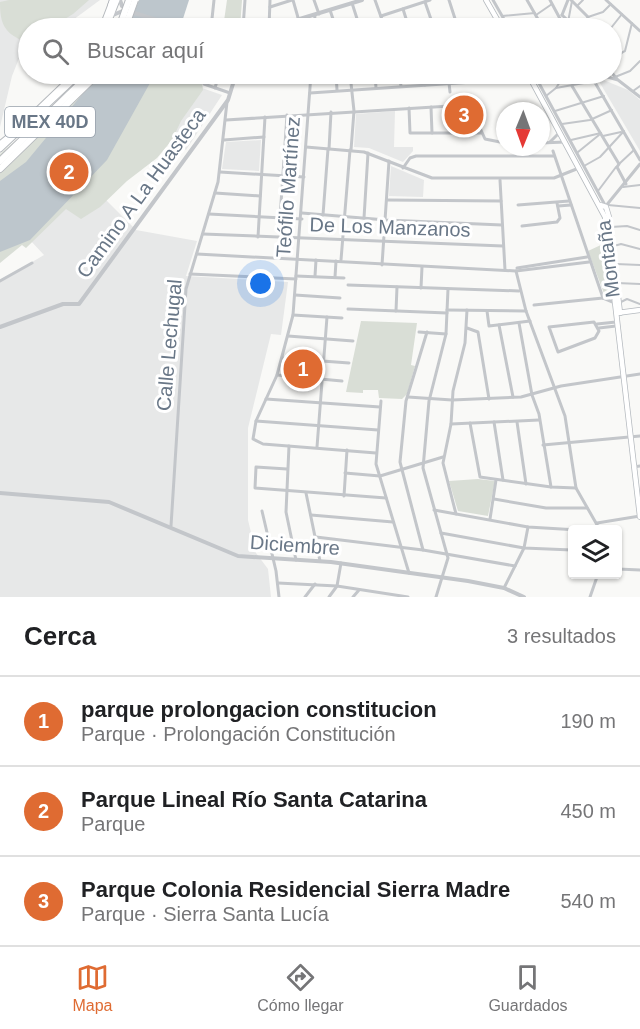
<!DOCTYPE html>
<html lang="es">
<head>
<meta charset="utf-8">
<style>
  body { margin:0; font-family:Helvetica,sans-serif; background:#f2f2f2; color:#202124 }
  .controls { position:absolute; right:18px; bottom:18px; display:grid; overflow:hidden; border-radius:6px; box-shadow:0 2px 4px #0004 }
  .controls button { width:54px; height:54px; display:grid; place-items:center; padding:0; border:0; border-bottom:2px solid #e0e0e0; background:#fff; color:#202124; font:30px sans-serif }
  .compass { position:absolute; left:496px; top:102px; width:54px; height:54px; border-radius:50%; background:#fff; box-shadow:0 2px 4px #0004; rotate:181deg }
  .you { position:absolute; left:261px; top:284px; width:21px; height:21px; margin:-15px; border:4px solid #fff; border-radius:50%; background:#1a73e8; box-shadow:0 0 0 9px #1a73e833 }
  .badge { display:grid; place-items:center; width:39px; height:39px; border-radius:50%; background:#df6b32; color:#fff; font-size:20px; font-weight:700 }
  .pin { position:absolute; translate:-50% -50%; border:3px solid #fff; box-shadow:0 2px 6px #0006 }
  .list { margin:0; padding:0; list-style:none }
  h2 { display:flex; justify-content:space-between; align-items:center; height:78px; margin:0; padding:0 24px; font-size:26px }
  h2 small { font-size:20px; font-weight:400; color:#757577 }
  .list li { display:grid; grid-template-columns:39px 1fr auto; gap:18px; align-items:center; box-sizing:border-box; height:90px; padding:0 24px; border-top:2px solid #e0e0e0 }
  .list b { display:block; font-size:22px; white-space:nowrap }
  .list p { margin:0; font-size:20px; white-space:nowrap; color:#757577 }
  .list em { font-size:20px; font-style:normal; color:#757577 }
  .icon { flex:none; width:33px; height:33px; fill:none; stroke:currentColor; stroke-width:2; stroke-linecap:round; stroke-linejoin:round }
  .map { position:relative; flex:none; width:640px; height:597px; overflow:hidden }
  .search { position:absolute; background:#fff; box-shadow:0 2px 4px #0004; left:18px; right:18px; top:18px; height:66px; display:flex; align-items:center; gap:15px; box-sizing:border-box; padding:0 21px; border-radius:33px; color:#757577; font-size:22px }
  .sheet { height:348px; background:#fff }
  nav { display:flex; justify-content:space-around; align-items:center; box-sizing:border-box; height:84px; border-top:2px solid #e0e0e0; background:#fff; font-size:16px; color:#757577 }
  nav a { display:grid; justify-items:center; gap:3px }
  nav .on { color:#df6b32 }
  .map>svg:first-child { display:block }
  .built { fill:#e7e8e8 }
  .green { fill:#d9ded6 }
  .water { fill:#bdc6cc }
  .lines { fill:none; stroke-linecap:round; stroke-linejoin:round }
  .secondary-casing { stroke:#b5babf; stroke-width:6 }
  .primary-casing { stroke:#b6babe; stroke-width:7 }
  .motorway-casing { stroke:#b6b9bd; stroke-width:8 }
  .pedestrian { stroke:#c3c6ca; stroke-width:2 }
  .minor { stroke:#c3c6ca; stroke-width:3 }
  .tertiary { stroke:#c3c6ca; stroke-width:4 }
  .secondary { stroke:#fff; stroke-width:4.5 }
  .primary { stroke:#fff; stroke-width:5 }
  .motorway { stroke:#fff; stroke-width:6 }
  .motorway-bridge-casing { stroke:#b6b9bd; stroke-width:8; stroke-linecap:butt }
  .motorway-bridge { stroke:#fff; stroke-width:6 }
  .labels { text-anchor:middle; stroke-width:6; stroke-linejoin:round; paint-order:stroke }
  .shield { fill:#fff; stroke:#96a0ab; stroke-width:1.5 }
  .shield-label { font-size:18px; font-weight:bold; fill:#697787 }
  .street-label { font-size:20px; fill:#697787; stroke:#fff }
</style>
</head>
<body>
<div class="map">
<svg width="640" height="597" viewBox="0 0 640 597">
  <rect width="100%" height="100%" fill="#f9f9f7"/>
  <g class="built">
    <polygon points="0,0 100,0 62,28 28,28 28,47 22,51 12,76 0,127"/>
    <polygon points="170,74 199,77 202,88 222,95 186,150 172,140"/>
    <polygon points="601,79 628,90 640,100 640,151 600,83"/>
    <polygon points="395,111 394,147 413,147 413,151 403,162 369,148 354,147 356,114"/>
    <polygon points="261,140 259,171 222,169 226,142"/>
    <polygon points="391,166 424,180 423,197 389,196"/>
    <polygon points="89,183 136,230 197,241 186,276 288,282 281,335 271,334 248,428 248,520 256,553 268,569 271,597 0,597 0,281 44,255 30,240"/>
  </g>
  <g class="green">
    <path d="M9,0H89L73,14L50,28H28V39L23,41C3,32 0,22 0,2Z"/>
    <polygon points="227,0 242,0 240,28 223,28"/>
    <polygon points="84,74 171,74 202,82 203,90 181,121 172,140 157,158 127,181 100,207 81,219 66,209 26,248 22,245 0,263 0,154 55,107"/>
    <polygon points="603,244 609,295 605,296 588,251"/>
    <polygon points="361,321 417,323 411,365 415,366 407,394 402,399 379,398 378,390 363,390 363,393 346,392"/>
    <polygon points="286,361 321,364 320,376 285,374"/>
    <polygon points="478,479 495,481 488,516 458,511 449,481"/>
  </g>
  <g class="water">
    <polygon points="139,0 189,0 180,28 128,28"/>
    <polygon points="99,74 155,74 107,160 30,240 0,252 0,181 26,162"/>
  </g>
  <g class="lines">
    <g class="secondary-casing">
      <g id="secondary">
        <polyline points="486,0 502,28"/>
        <polyline points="528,74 605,217 640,517"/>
        <polyline points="600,205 606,207 609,217 620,313"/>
        <polyline points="617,313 640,310"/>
      </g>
    </g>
    <g class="primary-casing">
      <g id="primary">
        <polyline points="102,28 112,2"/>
        <polyline points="106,28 117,0"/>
        <polyline points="27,120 74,75"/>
        <polyline points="0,144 16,131"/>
        <polyline points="0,149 80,74"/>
      </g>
    </g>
    <g class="motorway-casing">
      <g id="motorway">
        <polyline points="111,6 113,0"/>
        <polyline points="0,161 90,74"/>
        <polyline points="0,169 98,74"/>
      </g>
    </g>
    <g class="pedestrian">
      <polyline points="577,6 583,0"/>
      <polyline points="536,15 552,4"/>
      <polyline points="502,16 535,13"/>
      <polyline points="588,17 603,12 611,4"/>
      <polyline points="587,20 595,28"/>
      <polyline points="568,22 572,1"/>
      <polyline points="535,28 542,25"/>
      <polyline points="554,28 562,21"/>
      <polyline points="611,28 622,14"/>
      <polyline points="612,44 621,53 625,51 632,23"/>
      <polyline points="615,77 630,71 640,61"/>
      <polyline points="536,78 543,74"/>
      <polyline points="556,88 565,74"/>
      <polyline points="633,91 640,86"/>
      <polyline points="546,96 556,88 595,81"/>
      <polyline points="555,111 604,96"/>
      <polyline points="562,124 590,120 612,110"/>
      <polyline points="603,136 621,132"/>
      <polyline points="571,140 601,133"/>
      <polyline points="578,152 599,135"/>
      <polyline points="619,164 634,150"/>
      <polyline points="584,166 600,157 624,131"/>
      <polyline points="623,187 640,185"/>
      <polyline points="598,191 616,167"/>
      <polyline points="608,205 640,208"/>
      <polyline points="611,227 627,226 640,230"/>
      <polyline points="614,246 621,244 640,249"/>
      <polyline points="616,264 640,265"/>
      <polyline points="617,283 640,284"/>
      <polyline points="621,302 627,299 640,304"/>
    </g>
    <g class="minor">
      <polyline points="293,0 299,21"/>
      <polyline points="314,0 319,14"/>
      <polyline points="375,0 385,28"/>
      <polyline points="449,0 458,28"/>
      <polyline points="493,0 509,28"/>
      <polyline points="527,0 543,28"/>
      <polyline points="550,0 565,28"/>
      <polyline points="571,0 588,17 584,28"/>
      <polyline points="606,0 640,31"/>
      <polyline points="425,2 434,28"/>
      <polyline points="352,3 360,28"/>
      <polyline points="270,7 292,0"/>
      <polyline points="403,9 409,28"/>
      <polyline points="330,10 336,28"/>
      <polyline points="562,15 576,28"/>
      <polyline points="562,15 568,0"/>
      <polyline points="381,16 430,0"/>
      <polyline points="211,28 214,0"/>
      <polyline points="243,28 245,0"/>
      <polyline points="269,28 270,0"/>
      <polyline points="314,28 315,15"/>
      <polyline points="477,28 497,20"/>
      <polyline points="612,59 621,53"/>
      <polyline points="612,73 617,79"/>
      <polyline points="203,74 204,84 230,93"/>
      <polyline points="311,74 293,315 277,375 256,421 253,439 263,444 376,453"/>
      <polyline points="336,74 337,90"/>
      <polyline points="350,74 354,111 351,150"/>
      <polyline points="375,74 376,88"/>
      <polyline points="399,74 401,86"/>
      <polyline points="424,74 425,85"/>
      <polyline points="448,74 450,92"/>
      <polyline points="534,74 606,207"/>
      <polyline points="590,74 640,160"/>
      <polyline points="597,74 618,80 640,97"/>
      <polyline points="478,82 530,77"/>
      <polyline points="572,86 619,164 617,167 626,184"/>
      <polyline points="215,88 219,74"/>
      <polyline points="310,93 473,82 472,74"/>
      <polyline points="455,106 455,133"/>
      <polyline points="431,107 432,133"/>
      <polyline points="409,108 410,133 481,133"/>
      <polyline points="226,120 466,105 471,108 485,139 505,143"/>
      <polyline points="224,140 264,137"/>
      <polyline points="550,142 560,132"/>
      <polyline points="541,143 565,142"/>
      <polyline points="306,147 364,152 432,178 554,178 579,168"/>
      <polyline points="329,149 331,112"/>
      <polyline points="553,151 603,298"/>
      <polyline points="403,168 410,158 416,156 554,156"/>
      <polyline points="220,172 304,177"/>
      <polyline points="500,180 505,270"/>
      <polyline points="215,193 260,196"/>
      <polyline points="387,200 501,201"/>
      <polyline points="518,205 569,201"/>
      <polyline points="558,206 571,205"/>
      <polyline points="605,207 640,164"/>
      <polyline points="302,213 386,220 502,225"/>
      <polyline points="209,214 302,219"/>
      <polyline points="323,215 328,149"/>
      <polyline points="280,218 287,115"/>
      <polyline points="364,218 368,153"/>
      <polyline points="522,226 557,222 560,218 557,203"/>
      <polyline points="203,234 503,246"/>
      <polyline points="258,237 265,117"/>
      <polyline points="197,254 516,271 589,262"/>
      <polyline points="341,260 350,150"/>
      <polyline points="382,265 389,161"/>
      <polyline points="517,268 587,257"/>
      <polyline points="516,271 526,311 565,416 576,488 600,530"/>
      <polyline points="190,274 296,279"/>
      <polyline points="296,276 344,278"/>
      <polyline points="315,276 316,260"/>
      <polyline points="335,277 336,261"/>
      <polyline points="0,281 32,263"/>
      <polyline points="348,285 519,291"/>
      <polyline points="421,288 422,267"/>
      <polyline points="295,295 340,298"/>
      <polyline points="603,298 615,303"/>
      <polyline points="534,305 603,298"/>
      <polyline points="348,309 447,313"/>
      <polyline points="447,310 526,311"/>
      <polyline points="396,311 397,287"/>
      <polyline points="487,311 489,326 530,321"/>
      <polyline points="293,315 342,318"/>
      <polygon points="594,322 599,331 595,338 558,352 549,327"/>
      <polyline points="519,323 532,395 539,414 551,487"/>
      <polyline points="597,324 616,322"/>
      <polyline points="499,325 513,397"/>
      <polyline points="467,328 478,332 489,399"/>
      <polyline points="599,328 616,326"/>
      <polyline points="419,332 446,334"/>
      <polyline points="288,336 353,341"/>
      <polyline points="282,358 349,363"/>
      <polyline points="277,375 342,381"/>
      <polyline points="408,397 452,400 521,397 561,386 640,374"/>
      <polyline points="266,399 380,407"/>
      <polyline points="381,401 376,464 409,573"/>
      <polyline points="256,421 378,430"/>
      <polyline points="494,422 503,480"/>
      <polyline points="517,422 526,484"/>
      <polyline points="470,423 480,477 551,487 576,488"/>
      <polyline points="451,424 539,420"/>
      <polyline points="543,445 640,436"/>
      <polyline points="289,446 286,512 296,560"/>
      <polyline points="317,447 327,317"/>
      <polyline points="633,467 640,466"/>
      <polyline points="287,469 256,467 255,488 386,498"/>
      <polyline points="345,473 380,476 443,457"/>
      <polyline points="306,493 320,561"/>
      <polyline points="344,496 347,450"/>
      <polyline points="494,499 546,508 587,508"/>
      <polyline points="434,510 528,527 578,530"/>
      <polyline points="262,511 276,571 279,597"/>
      <polyline points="456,514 443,463 451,424 453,391 465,343 467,310"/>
      <polyline points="311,515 393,522"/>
      <polyline points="490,519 496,480"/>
      <polyline points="597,523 640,516"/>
      <polyline points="171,526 186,289 218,182 227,102"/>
      <polyline points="441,533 524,548 572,550"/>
      <polyline points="316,537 423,550 515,566"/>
      <polyline points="423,550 400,462 406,401 427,332"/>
      <polyline points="618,569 640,570"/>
      <polyline points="278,583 337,586 408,597"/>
      <polyline points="504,588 524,548 528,527"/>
      <polyline points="305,597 315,584"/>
      <polyline points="329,597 337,586 341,563"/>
      <polyline points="353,597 359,590"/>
      <polyline points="436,597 448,558 423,468 429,401 446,334 448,289"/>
      <polyline points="590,597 598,574"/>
    </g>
    <g class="tertiary">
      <polyline points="120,0 122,6 128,9"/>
      <polyline points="113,15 125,10 182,28"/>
      <polyline points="270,28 362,0"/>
      <polyline points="0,327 63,304 79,304 228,100 236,74"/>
      <polyline points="0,493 109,502 238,556 331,562 468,581 504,588 524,597"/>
    </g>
    <use href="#secondary" class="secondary"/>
    <use href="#primary" class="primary"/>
    <use href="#motorway" class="motorway"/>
    <g class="motorway-bridge-casing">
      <g id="motorway-bridge">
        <polyline points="119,28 129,0"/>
        <polyline points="125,28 135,0"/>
      </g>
    </g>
    <use href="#motorway-bridge" class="motorway-bridge"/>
  </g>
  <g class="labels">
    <rect class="shield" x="5" y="107" width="90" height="30" rx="4.5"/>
    <g class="shield-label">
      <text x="50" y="128">MEX 40D</text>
    </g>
    <g class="street-label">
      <text transform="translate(288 187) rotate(-86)" y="7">Teófilo Martínez</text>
      <text transform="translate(141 193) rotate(-54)" y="7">Camino A La Huasteca</text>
      <text transform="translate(390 227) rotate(2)" y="7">De Los Manzanos</text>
      <text transform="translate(608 259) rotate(-97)" y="7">Montaña</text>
      <text transform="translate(169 345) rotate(-85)" y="7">Calle Lechugal</text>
      <text transform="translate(295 545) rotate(4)" y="7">Diciembre</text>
    </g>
  </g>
</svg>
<div class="controls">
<button><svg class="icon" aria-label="layers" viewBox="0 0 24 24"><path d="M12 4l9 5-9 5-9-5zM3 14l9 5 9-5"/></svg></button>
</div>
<svg class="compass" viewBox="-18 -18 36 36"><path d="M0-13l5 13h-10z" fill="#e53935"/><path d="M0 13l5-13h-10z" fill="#757577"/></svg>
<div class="you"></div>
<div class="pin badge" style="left:303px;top:369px">1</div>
<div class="pin badge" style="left:69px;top:172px">2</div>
<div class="pin badge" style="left:464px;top:115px">3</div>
<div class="search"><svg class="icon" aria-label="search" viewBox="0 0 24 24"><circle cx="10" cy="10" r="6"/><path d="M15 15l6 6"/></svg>Buscar aquí</div>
</div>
<section class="sheet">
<h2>Cerca<small>3 resultados</small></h2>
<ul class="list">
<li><span class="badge">1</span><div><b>parque prolongacion constitucion</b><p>Parque · Prolongación Constitución</p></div><em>190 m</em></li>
<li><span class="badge">2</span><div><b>Parque Lineal Río Santa Catarina</b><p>Parque</p></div><em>450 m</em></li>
<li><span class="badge">3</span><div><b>Parque Colonia Residencial Sierra Madre</b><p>Parque · Sierra Santa Lucía</p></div><em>540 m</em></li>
</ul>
</section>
<nav>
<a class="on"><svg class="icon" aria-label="map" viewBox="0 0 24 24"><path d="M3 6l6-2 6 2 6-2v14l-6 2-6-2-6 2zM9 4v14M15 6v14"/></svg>Mapa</a>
<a><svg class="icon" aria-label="directions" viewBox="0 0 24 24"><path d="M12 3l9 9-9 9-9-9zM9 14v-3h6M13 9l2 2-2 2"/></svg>Cómo llegar</a>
<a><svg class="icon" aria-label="saved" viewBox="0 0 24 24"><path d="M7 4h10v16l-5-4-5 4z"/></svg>Guardados</a>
</nav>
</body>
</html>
